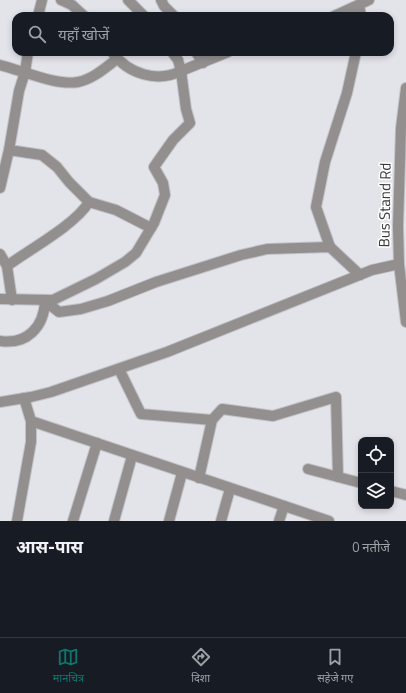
<!DOCTYPE html>
<html lang="hi">
<head>
<meta charset="utf-8">
<style>
  body { margin:0; font-family:"Titillium Web","Noto Sans Devanagari",sans-serif; background:#242831; color:#f1f3f6 }
  .controls { position:absolute; right:12px; bottom:12px; display:grid; overflow:hidden; border-radius:8px; box-shadow:0 2px 6px #0003 }
  .controls button { width:36px; height:36px; display:grid; place-items:center; padding:0; border:0; border-bottom:1px solid #363941; background:#171b24; color:#f1f3f6; font:20px sans-serif }
  .list { margin:0; padding:0; list-style:none }
  h2 { display:flex; justify-content:space-between; align-items:center; height:52px; margin:0; padding:0 16px; font-size:17px }
  h2 small { font-size:13px; font-weight:400; color:#9ea1a6 }
  .icon { flex:none; width:22px; height:22px; fill:none; stroke:currentColor; stroke-width:2; stroke-linecap:round; stroke-linejoin:round }
  .map { position:relative; flex:none; width:406px; height:521px; overflow:hidden }
  .search { position:absolute; background:#171b24; box-shadow:0 2px 6px #0003; left:12px; right:12px; top:12px; height:44px; display:flex; align-items:center; gap:10px; box-sizing:border-box; padding:0 14px; border-radius:12px; color:#9ea1a6; font-size:15px }
  .sheet { height:116px; background:#171b24 }
  nav { display:flex; justify-content:space-around; align-items:center; box-sizing:border-box; height:56px; border-top:1px solid #363941; background:#171b24; font-size:11px; color:#9ea1a6 }
  nav a { display:grid; justify-items:center; gap:2px }
  nav .on { color:#0f766e }
  .map>svg:first-child { display:block }
  .lines { fill:none; stroke-linecap:round; stroke-linejoin:round }
  .minor-casing { stroke:#c1c1c7; stroke-width:12 }
  .minor { stroke:#928f8e; stroke-width:10 }
  .labels { text-anchor:middle; stroke-width:3; stroke-linejoin:round; paint-order:stroke }
  .street-label { font-size:15px; fill:#39393c; stroke:#fff }
</style>
</head>
<body>
<div class="map">
<svg width="406" height="521" viewBox="0 0 406 521">
  <rect width="100%" height="100%" fill="#e3e3ea"/>
  <g class="lines">
    <g class="minor-casing">
      <g id="minor">
        <polyline points="61,0 72,5 84,16"/>
        <polyline points="128,0 144,16"/>
        <polyline points="161,0 164,6 174,16"/>
        <polyline points="359,5 361,16"/>
        <polyline points="38,16 42,0"/>
        <polyline points="334,16 369,0"/>
        <polyline points="28,52 25,72 19,91 9,150 42,155 57,167 69,182 89,202 116,210 151,228"/>
        <polyline points="172,52 178,60 181,71 228,52"/>
        <polyline points="196,52 203,63"/>
        <path d="M0,65C21,70 56,86 78,82C93,79 105,68 117,59"/>
        <polyline points="406,88 401,128 398,226 399,264 406,322"/>
        <polyline points="0,188 9,150"/>
        <polyline points="330,247 316,207 325,162 347,93 356,52"/>
        <polyline points="0,254 7,266 12,300"/>
        <path d="M7,266C30,249 75,225 89,202"/>
        <path d="M0,299L53,300L96,279L125,262L136,253L154,223L165,195L163,183L154,167L173,140L190,123L186,109L181,71C157,83 128,74 112,52"/>
        <polyline points="45,301 59,312 81,309 108,301 156,282 241,255 267,249 330,247 360,275"/>
        <path d="M0,341C27,345 44,327 45,301"/>
        <polyline points="119,369 141,414 212,420 222,409 273,416 336,397 338,477"/>
        <polyline points="24,398 31,421 329,521"/>
        <polyline points="0,402 31,397 51,392 167,352 372,270 399,264"/>
        <polyline points="308,469 361,483"/>
        <polyline points="199,478 212,420"/>
        <polyline points="391,491 406,495"/>
        <polyline points="17,521 31,442 31,421"/>
        <polyline points="73,521 97,443"/>
        <polyline points="114,521 132,456"/>
        <polyline points="169,521 182,473"/>
        <polyline points="221,521 230,489"/>
        <polyline points="279,521 284,506"/>
      </g>
    </g>
    <use href="#minor" class="minor"/>
  </g>
  <g class="labels">
    <g class="street-label">
      <text transform="translate(385 205) rotate(-89)" y="5">Bus Stand Rd</text>
    </g>
  </g>
</svg>
<div class="controls">
<button><svg class="icon" aria-label="locate" viewBox="0 0 24 24"><circle cx="12" cy="12" r="6"/><path d="M12 2v4M12 18v4M2 12h4M18 12h4"/></svg></button>
<button><svg class="icon" aria-label="layers" viewBox="0 0 24 24"><path d="M12 4l9 5-9 5-9-5zM3 14l9 5 9-5"/></svg></button>
</div>
<div class="search"><svg class="icon" aria-label="search" viewBox="0 0 24 24"><circle cx="10" cy="10" r="6"/><path d="M15 15l6 6"/></svg>यहाँ खोजें</div>
</div>
<section class="sheet">
<h2>आस-पास<small>0 नतीजे</small></h2>
<ul class="list">
</ul>
</section>
<nav>
<a class="on"><svg class="icon" aria-label="map" viewBox="0 0 24 24"><path d="M3 6l6-2 6 2 6-2v14l-6 2-6-2-6 2zM9 4v14M15 6v14"/></svg>मानचित्र</a>
<a><svg class="icon" aria-label="directions" viewBox="0 0 24 24"><path d="M12 3l9 9-9 9-9-9zM9 14v-3h6M13 9l2 2-2 2"/></svg>दिशा</a>
<a><svg class="icon" aria-label="saved" viewBox="0 0 24 24"><path d="M7 4h10v16l-5-4-5 4z"/></svg>सहेजे गए</a>
</nav>
</body>
</html>
